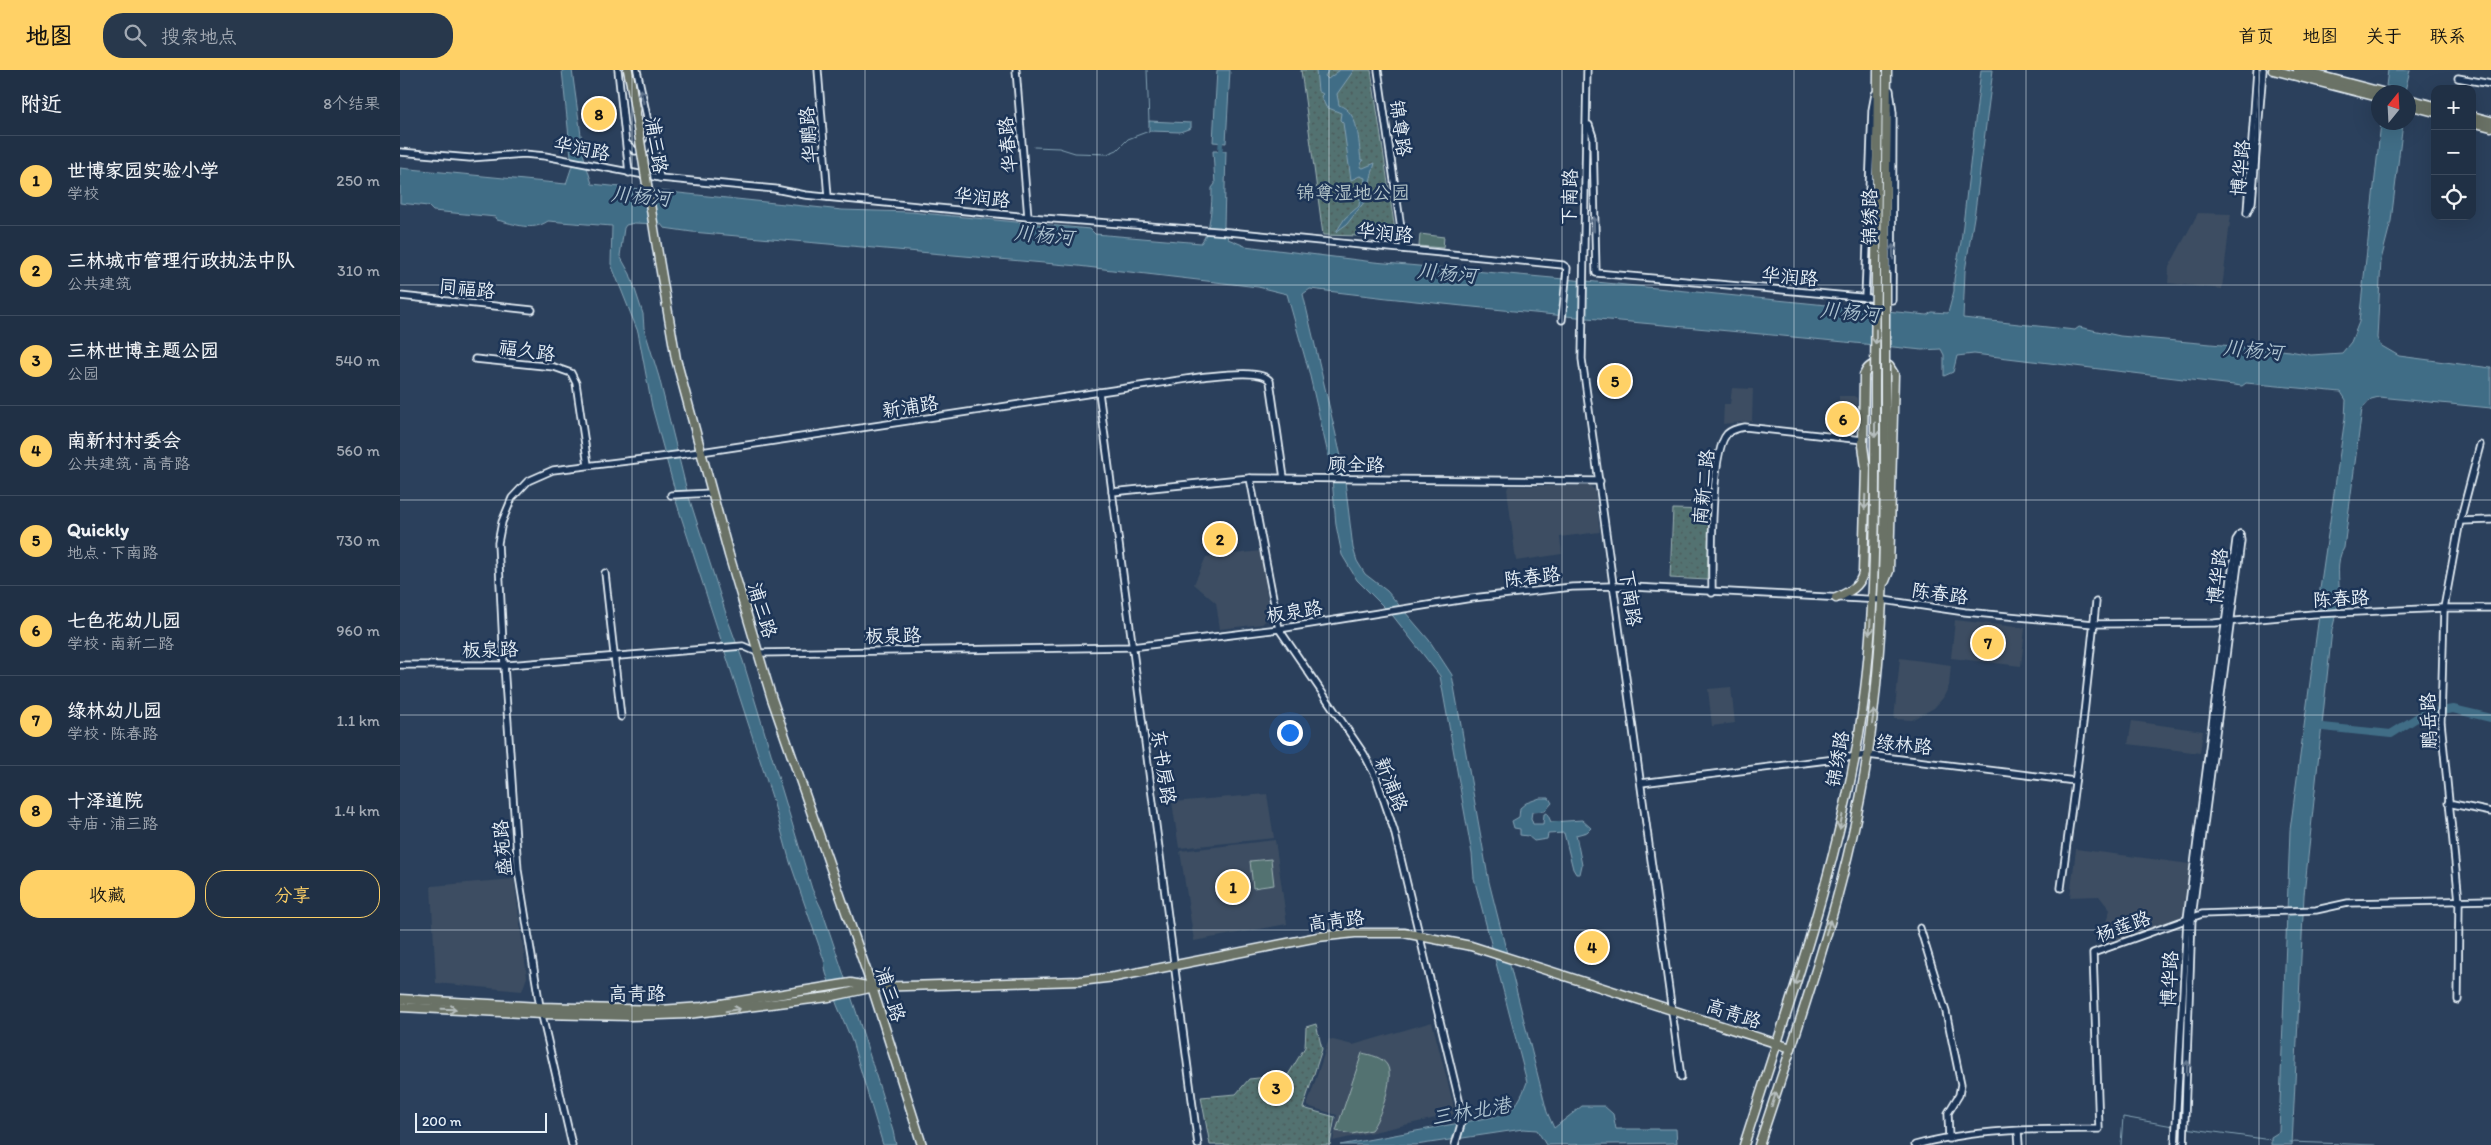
<!DOCTYPE html>
<html lang="zh">
<head>
<meta charset="utf-8">
<style>
  body { margin:0; font-family:Itim,"LXGW WenKai TC",sans-serif; background:#28384c; color:#f1f3f6 }
  .controls { position:absolute; right:15px; top:15px; display:grid; overflow:hidden; border-radius:10px; box-shadow:0 5px 20px #0002 }
  .controls button { width:45px; height:45px; display:grid; place-items:center; padding:0; border:0; border-bottom:1px solid #3d4b5e; background:#203045; color:#f1f3f6; font:25px sans-serif }
  .compass { position:absolute; left:1971px; top:15px; width:45px; height:45px; border-radius:50%; background:#203045; box-shadow:0 5px 20px #0002; rotate:18deg }
  .scale { position:absolute; left:15px; bottom:12px; width:132px; box-sizing:border-box; padding-left:5px; border:2px solid #e8f1f8; border-top:0; font-size:14px; line-height:18px; white-space:nowrap; color:#e8f1f8; -webkit-text-stroke:4px #1d3557; paint-order:stroke }
  .you { position:absolute; left:889px; top:662px; width:18px; height:18px; margin:-12px; border:4px solid #fff; border-radius:50%; background:#1a73e8; box-shadow:0 0 0 8px #1a73e833 }
  .badge { display:grid; place-items:center; width:32px; height:32px; border-radius:50%; background:#ffd166; color:#111; font-size:16px; font-weight:700 }
  .pin { position:absolute; translate:-50% -50%; border:2px solid #fff; box-shadow:0 1px 5px #0006 }
  .list { margin:0; padding:0; list-style:none }
  h2 { display:flex; justify-content:space-between; align-items:center; height:65px; margin:0; padding:0 20px; font-size:21px }
  h2 small { font-size:16px; font-weight:400; color:#a2a9b3 }
  .list li { display:grid; grid-template-columns:32px 1fr auto; gap:15px; align-items:center; box-sizing:border-box; height:90px; padding:0 20px; border-top:1px solid #3d4b5e }
  .list b { display:block; font-size:19px; white-space:nowrap }
  .list p { margin:0; font-size:16px; white-space:nowrap; color:#a2a9b3 }
  .list em { font-size:16px; font-style:normal; color:#a2a9b3 }
  .actions { display:flex; gap:10px; padding:15px 20px }
  .actions a { flex:1; padding:11px 0; border:1px solid #ffd166; border-radius:20px; text-align:center; font-size:18px; color:#ffd166 }
  .actions .main { background:#ffd166; color:#111 }
  .icon { flex:none; width:28px; height:28px; fill:none; stroke:currentColor; stroke-width:2; stroke-linecap:round; stroke-linejoin:round }
  .map { position:relative; flex:none; width:2091px; height:1075px; overflow:hidden }
  header { display:flex; align-items:center; gap:30px; box-sizing:border-box; height:70px; padding:0 25px; background:#ffd166; color:#111 }
  header strong { font-size:24px }
  nav { display:flex; gap:28px; margin-inline-start:auto; font-size:18px }
  .search { width:350px; height:45px; background:#28384c; display:flex; align-items:center; gap:12px; box-sizing:border-box; padding:0 18px; border-radius:20px; color:#a2a9b3; font-size:19px }
  main { display:flex }
  aside { flex:1; background:#203045 }
  .map>svg:first-child { display:block }
  .built { fill:#3c4d62 }
  .grass { fill:url(#grass-dots); stroke:#9eb2b4 }
  .garden { fill:#537271; stroke:#9eb2b4 }
  .water { fill:#416d86; stroke:#84a2b4 }
  .lines { fill:none; stroke-linecap:round; stroke-linejoin:round }
  .stream { stroke:#84a2b4; stroke-width:1 }
  .canal { stroke:#416d86; stroke-width:4.5 }
  .river { stroke:#416d86; stroke-width:8 }
  .minor-casing { stroke:#e8f1f8; stroke-width:9 }
  .major-casing { stroke:#e8f1f8; stroke-width:11 }
  .minor { stroke:#1d3557; stroke-width:5.5 }
  .major { stroke:#6a7266; stroke-width:8 }
  .major-bridge-casing { stroke:#e8f1f8; stroke-width:11; stroke-linecap:butt }
  .major-bridge { stroke:#6a7266; stroke-width:8 }
  .oneway { stroke:#64778f }
  .oneway2 { stroke:#b6bebe }
  .grid { fill:none; stroke:#e8f1f8; stroke-width:1; stroke-opacity:0.55 }
  .labels { text-anchor:middle; stroke-width:5; stroke-linejoin:round; paint-order:stroke }
  .street-label { font-size:19px; fill:#e8f1f8; stroke:#1d3557 }
  .park-label { font-size:19px; fill:#b4c5c9; stroke:#1d3557 }
  .water-label { font-size:20px; font-style:italic; fill:#aec3d0; stroke:#1d3557 }
</style>
</head>
<body>
<header>
<strong>地图</strong>
<div class="search"><svg class="icon" aria-label="search" viewBox="0 0 24 24"><circle cx="10" cy="10" r="6"/><path d="M15 15l6 6"/></svg>搜索地点</div>
<nav><a>首页</a><a>地图</a><a>关于</a><a>联系</a></nav>
</header>
<main>
<aside>
<h2>附近<small>8个结果</small></h2>
<ul class="list">
<li><span class="badge">1</span><div><b>世博家园实验小学</b><p>学校</p></div><em>250 m</em></li>
<li><span class="badge">2</span><div><b>三林城市管理行政执法中队</b><p>公共建筑</p></div><em>310 m</em></li>
<li><span class="badge">3</span><div><b>三林世博主题公园</b><p>公园</p></div><em>540 m</em></li>
<li><span class="badge">4</span><div><b>南新村村委会</b><p>公共建筑 · 高青路</p></div><em>560 m</em></li>
<li><span class="badge">5</span><div><b>Quickly</b><p>地点 · 下南路</p></div><em>730 m</em></li>
<li><span class="badge">6</span><div><b>七色花幼儿园</b><p>学校 · 南新二路</p></div><em>960 m</em></li>
<li><span class="badge">7</span><div><b>绿林幼儿园</b><p>学校 · 陈春路</p></div><em>1.1 km</em></li>
<li><span class="badge">8</span><div><b>十泽道院</b><p>寺庙 · 浦三路</p></div><em>1.4 km</em></li>
</ul>
<div class="actions"><a class="main">收藏</a><a>分享</a></div>
</aside>
<div class="map">
<svg width="2091" height="1075" viewBox="0 0 2091 1075">
  <defs>
    <pattern id="grass-dots" width="8" height="8" patternUnits="userSpaceOnUse" patternTransform="scale(1.25)"><rect width="8" height="8" fill="#537271"/><path d="M2 2h.1M6 6h.1" fill="none" stroke="#4c5b5c" stroke-width="1.8" stroke-linecap="round"/></pattern>
  </defs>
  <rect width="100%" height="100%" fill="#2b405c"/>
  <filter id="ink" filterUnits="userSpaceOnUse"><feTurbulence type="fractalNoise" baseFrequency=".02" numOctaves="2"/><feDisplacementMap in="SourceGraphic" scale="10" xChannelSelector="R" yChannelSelector="G"/><feConvolveMatrix kernelMatrix="1 2 1 2 8 2 1 2 1" color-interpolation-filters="sRGB"/></filter>
  <g filter="url(#ink)">
    <g class="built">
      <polygon points="1798,143 1831,144 1822,219 1768,213 1769,197"/>
      <polygon points="1332,318 1353,319 1352,351 1323,354 1324,334 1330,334"/>
      <polygon points="1439,326 1454,326 1457,328 1457,364 1429,362 1429,340 1439,340"/>
      <polygon points="1110,416 1190,416 1195,420 1200,462 1160,467 1162,484 1116,491 1107,419"/>
      <polygon points="861,481 870,547 862,554 820,559 816,533 794,514 806,487"/>
      <polygon points="1555,550 1625,558 1621,596 1551,588"/>
      <polygon points="1500,588 1551,595 1549,616 1543,628 1534,638 1512,650 1494,649"/>
      <polygon points="1331,617 1335,653 1312,656 1308,619"/>
      <polygon points="1732,651 1803,661 1800,683 1728,674"/>
      <polygon points="867,724 874,768 779,778 772,732"/>
      <polygon points="875,770 887,854 794,871 780,781"/>
      <polygon points="1676,779 1790,794 1783,846 1706,874 1701,867 1710,840 1699,826 1670,827"/>
      <polygon points="114,809 127,907 122,921 36,913 31,816"/>
      <polygon points="1032,952 1053,1033 1054,1044 933,1071 937,1045 907,1036 929,969 953,975"/>
    </g>
    <g class="grass">
      <polygon points="901,0 971,0 996,167 923,165"/>
      <polygon points="1273,439 1310,440 1307,510 1270,508"/>
      <polygon points="916,954 922,979 903,1038 935,1047 930,1075 810,1075 801,1027 836,1024 849,1009 888,1005 905,977 906,957"/>
    </g>
    <g class="garden">
      <polygon points="1020,164 1044,167 1043,178 1019,176"/>
      <polygon points="871,789 874,815 853,818 850,791"/>
      <path d="M962,983C971,985 982,987 987,995C995,1008 980,1049 971,1060L952,1064L936,1061Z"/>
    </g>
    <g class="water">
      <path d="M162,0H172L184,87L192,114L442,140L511,142L690,159L695,164L801,173C811,161 812,133 812,118L815,114L813,81H826L824,156L828,169L845,176L974,192L1186,211L1527,245L1532,242L1548,243L1554,221V209L1561,172L1581,0H1593L1575,141L1565,201L1563,248L1675,260L1679,257L1720,266L1890,281L1911,285L1942,283L1951,272L1959,252L1981,53H2003L1991,151L1981,190L1977,268L1980,275L1999,286L2091,298V338L1979,327L1971,329L1962,339L1944,478C1935,491 1940,510 1939,525C1938,537 1935,548 1932,560L1904,825L1892,1075H1871V1067L1879,1062L1890,760L1920,538V519L1945,348L1946,330L1941,322L1846,313L1842,316L1574,284L1557,286L1553,302L1544,306V285L1541,279L1522,280C1318,258 1113,244 910,219L903,224L943,395L953,478L957,491L965,504L987,521L1029,570L1052,605L1089,812L1147,1042L1154,1058L1182,1036H1204L1213,1044L1216,1059H1276L1277,1073L1146,1075L1137,1060L1123,1059L1016,1075H940L1103,1045C1116,1039 1122,1026 1127,1012L1074,808L1072,784L1040,606L993,546L957,510L942,485L936,455L931,397L909,302L887,224L858,217L678,196L292,162L264,158L261,154L234,153L226,155L224,158L220,186L230,204L243,244L244,258L259,307L287,421L329,553L343,591L412,819L422,840L457,944L493,1061L496,1075H483L452,971L437,935L426,903L424,890L390,792L372,727L275,428V421L252,337L238,262L211,194L212,156L148,151C132,162 115,154 97,150L96,147L33,141L28,136L0,133V98L166,114L172,96Z"/>
      <polygon points="817,0 830,0 826,73 813,72"/>
      <path d="M916,0H929L925,6L928,9L940,0H954L937,24L939,35C960,43 958,71 961,90H963L960,97L963,98L975,93L968,119L973,129L965,131L947,154L936,162L945,148L959,136L960,127L966,128L964,115L965,108L960,106L951,110L943,53L940,50L941,43L926,37L921,26L923,24L918,21Z"/>
      <polygon points="1988,0 2010,0 2005,21 1986,16"/>
      <polygon points="749,51 791,53 791,58 780,62 749,61"/>
      <polygon points="1140,728 1149,728 1152,733 1145,741 1132,742 1131,748 1133,754 1143,754 1144,744 1147,743 1151,752 1182,750 1191,758 1187,762 1176,765 1182,795 1180,804 1176,804 1173,799 1164,763 1148,764 1147,769 1134,771 1128,766 1120,765 1120,759 1114,758 1112,751 1119,747 1120,738 1126,733"/>
    </g>
    <g class="lines">
      <g class="stream">
        <polyline points="747,0 749,52"/>
        <polyline points="634,77 659,78 675,83 707,84 717,80 728,69 749,61"/>
        <polyline points="1786,1058 1871,1070"/>
        <polyline points="1890,1072 1975,1075"/>
        <polyline points="1721,1075 1723,1047 1773,1056"/>
      </g>
      <polyline class="canal" points="820,86 821,69"/>
      <polyline class="river" points="1913,656 1991,664 2023,644 2053,639 2091,648"/>
      <g class="minor-casing">
        <g id="minor">
          <polyline points="218,0 229,103"/>
          <polyline points="237,0 260,108"/>
          <polyline points="418,0 428,127"/>
          <polyline points="616,0 628,147"/>
          <polyline points="978,0 1004,179"/>
          <polyline points="1187,0 1182,289 1281,1007"/>
          <polyline points="2058,8 2091,14"/>
          <polyline points="1189,55 1193,67 1196,203 1492,230 1493,43 1490,20"/>
          <polyline points="227,74 235,81 245,80 250,72"/>
          <polyline points="0,82 70,88 124,84 145,86 260,108 375,119 405,125 628,147 829,162 1163,195 1167,198 1162,250"/>
          <polyline points="1847,142 1857,0"/>
          <polyline points="1847,143 1852,132 1863,0"/>
          <polyline points="0,226 132,240"/>
          <polyline points="1465,228 1472,40 1475,24"/>
          <polyline points="75,289 154,297 171,303 176,313 188,395"/>
          <polyline points="699,322 798,1075"/>
          <polyline points="850,408 879,559 964,684 976,707 994,760 1060,1034 1062,1051 1055,1075"/>
          <polyline points="712,422 850,408 1200,411"/>
          <polyline points="271,425 312,423"/>
          <polyline points="2060,451 2091,450"/>
          <polyline points="205,503 221,647"/>
          <path d="M1312,523C1312,494 1310,382 1327,364C1331,360 1338,358 1345,357L1463,370"/>
          <polyline points="0,595 108,595 343,576 359,583 732,577 879,559 1072,528 1172,517 1214,516 1483,530 1565,542 1694,554 1814,553 1913,544 2044,538 2091,538"/>
          <polyline points="1241,713 1468,685 1675,711"/>
          <polyline points="2048,733 2091,742"/>
          <polyline points="1661,818 1683,653 1696,532"/>
          <polyline points="1520,858 1546,942 1561,1014 1559,1025 1548,1043 1549,1069"/>
          <polyline points="2058,930 2059,831 2041,652 2044,538 2060,451 2080,375"/>
          <polyline points="1618,1061 1619,1075"/>
          <path d="M172,1075L140,937L118,800L104,595L98,473L102,452L112,428L128,411L153,400L301,382L800,307C814,306 862,298 870,311L884,408"/>
          <path d="M1515,1075C1574,1059 1638,1059 1699,1059L1693,883L1802,844L1916,840L1948,833L2091,830"/>
          <polyline points="1775,1075 1787,849 1836,470 1840,464"/>
          <polyline points="1784,1075 1792,847 1841,471 1840,464"/>
        </g>
      </g>
      <g class="major-casing">
        <g id="major">
          <polyline points="228,0 231,14"/>
          <polyline points="1873,0 1978,27"/>
          <polyline points="1898,0 1982,22"/>
          <polyline points="2008,29 2035,36"/>
          <polyline points="2008,35 2035,42"/>
          <polyline points="2072,46 2091,51"/>
          <polyline points="2072,52 2091,57"/>
          <polyline points="259,190 276,289 329,485 372,629 472,917 522,1075"/>
          <polyline points="1476,201 1478,0"/>
          <polyline points="1485,201 1487,0"/>
          <path d="M1436,528C1449,522 1460,517 1463,503L1466,398L1463,376L1464,305C1469,293 1478,292 1489,296L1494,304L1489,501L1485,511"/>
          <polyline points="0,929 140,937 260,940 302,937 451,913 472,917 680,911 715,907 918,867 955,863 1004,863 1071,876 1391,978"/>
          <polyline points="0,937 142,944 230,946 288,944 429,927 470,918"/>
          <path d="M1344,1075C1385,947 1430,819 1455,687C1478,563 1475,436 1475,311"/>
          <path d="M1359,1075C1401,947 1448,817 1468,683C1486,560 1485,436 1485,312"/>
        </g>
      </g>
      <use href="#minor" class="minor"/>
      <use href="#major" class="major"/>
      <g class="major-bridge-casing">
        <g id="major-bridge">
          <polyline points="231,14 259,190"/>
          <polyline points="1475,311 1476,201"/>
          <polyline points="1485,312 1485,201"/>
        </g>
      </g>
      <use href="#major-bridge" class="major-bridge"/>
    </g>
    <defs><path id="oneway-shaft" d="M-6 0H5M1.5-3L5.5 0L1.5 3" fill="none" stroke-width="1.6" stroke-linecap="round" stroke-linejoin="round" transform="scale(1.25)"/></defs>
    <g class="oneway">
      <use href="#oneway-shaft" transform="translate(242 26) rotate(-101)"/>
      <use href="#oneway-shaft" transform="translate(1194 154) rotate(-91)"/>
      <use href="#oneway-shaft" transform="translate(1493 182) rotate(-91)"/>
      <use href="#oneway-shaft" transform="translate(1787 998) rotate(-88)"/>
    </g>
    <g class="oneway2">
      <use href="#oneway-shaft" transform="translate(1476 267) rotate(90)"/>
      <use href="#oneway-shaft" transform="translate(1475 360) rotate(90)"/>
      <use href="#oneway-shaft" transform="translate(1465 432) rotate(92)"/>
      <use href="#oneway-shaft" transform="translate(1470 557) rotate(94)"/>
      <use href="#oneway-shaft" transform="translate(1473 647) rotate(-82)"/>
      <use href="#oneway-shaft" transform="translate(1441 752) rotate(102)"/>
      <use href="#oneway-shaft" transform="translate(1428 857) rotate(-73)"/>
      <use href="#oneway-shaft" transform="translate(1397 908) rotate(107)"/>
      <use href="#oneway-shaft" transform="translate(49 939) rotate(2)"/>
      <use href="#oneway-shaft" transform="translate(333 940) rotate(-9)"/>
      <use href="#oneway-shaft" transform="translate(1374 1029) rotate(-72)"/>
    </g>
  </g>
  <path class="grid" d="M232,0V1075M465,0V1075M697,0V1075M929,0V1075M1162,0V1075M1394,0V1075M1626,0V1075M1859,0V1075M0,215H2091M0,430H2091M0,645H2091M0,860H2091"/>
  <g class="labels">
    <g class="street-label">
      <text transform="translate(1001 58) rotate(82)" y="7">锦尊路</text>
      <text transform="translate(408 65) rotate(-94)" y="7">华鹏路</text>
      <text transform="translate(257 75) rotate(81)" y="7">浦三路</text>
      <text transform="translate(607 75) rotate(-95)" y="7">华春路</text>
      <text transform="translate(182 78) rotate(11)" y="7">华润路</text>
      <text transform="translate(1840 98) rotate(-85)" y="7">博华路</text>
      <text transform="translate(582 127) rotate(6)" y="7">华润路</text>
      <text transform="translate(1169 127) rotate(-88)" y="7">下南路</text>
      <text transform="translate(1469 147) rotate(-90)" y="7">锦绣路</text>
      <text transform="translate(985 162) rotate(6)" y="7">华润路</text>
      <text transform="translate(1390 206) rotate(5)" y="7">华润路</text>
      <text transform="translate(67 218) rotate(6)" y="7">同福路</text>
      <text transform="translate(127 280) rotate(8)" y="7">福久路</text>
      <text transform="translate(510 336) rotate(-9)" y="7">新浦路</text>
      <text transform="translate(956 394) rotate(1)" y="7">顾全路</text>
      <text transform="translate(1303 417) rotate(-84)" y="7">南新二路</text>
      <text transform="translate(1132 506) rotate(-6)" y="7">陈春路</text>
      <text transform="translate(1817 506) rotate(-83)" y="7">博华路</text>
      <text transform="translate(1540 523) rotate(8)" y="7">陈春路</text>
      <text transform="translate(1231 528) rotate(82)" y="7">下南路</text>
      <text transform="translate(1941 528) rotate(-3)" y="7">陈春路</text>
      <text transform="translate(363 540) rotate(73)" y="7">浦三路</text>
      <text transform="translate(894 541) rotate(-9)" y="7">板泉路</text>
      <text transform="translate(493 565) rotate(-1)" y="7">板泉路</text>
      <text transform="translate(90 579) rotate(-1)" y="7">板泉路</text>
      <text transform="translate(2028 651) rotate(-92)" y="7">鹏岳路</text>
      <text transform="translate(1504 674) rotate(6)" y="7">绿林路</text>
      <text transform="translate(1437 689) rotate(-80)" y="7">锦绣路</text>
      <text transform="translate(764 697) rotate(82)" y="7">东书房路</text>
      <text transform="translate(992 714) rotate(68)" y="7">新浦路</text>
      <text transform="translate(102 778) rotate(-95)" y="7">盛苑路</text>
      <text transform="translate(936 850) rotate(-7)" y="7">高青路</text>
      <text transform="translate(1723 856) rotate(-20)" y="7">杨莲路</text>
      <text transform="translate(1769 909) rotate(-87)" y="7">博华路</text>
      <text x="237" y="930">高青路</text>
      <text transform="translate(491 924) rotate(72)" y="7">浦三路</text>
      <text transform="translate(1334 943) rotate(18)" y="7">高青路</text>
    </g>
    <g class="park-label">
      <text x="953" y="129">锦尊湿地公园</text>
    </g>
    <g class="water-label">
      <text transform="translate(241 126) rotate(5)" y="7">川杨河</text>
      <text transform="translate(644 165) rotate(5)" y="7">川杨河</text>
      <text transform="translate(1047 203) rotate(5)" y="7">川杨河</text>
      <text transform="translate(1450 242) rotate(5)" y="7">川杨河</text>
      <text transform="translate(1853 280) rotate(5)" y="7">川杨河</text>
      <text transform="translate(1071 1041) rotate(-10)" y="7">三林北港</text>
    </g>
  </g>
</svg>
<div class="controls">
<button>+</button>
<button>−</button>
<button><svg class="icon" aria-label="locate" viewBox="0 0 24 24"><circle cx="12" cy="12" r="6"/><path d="M12 2v4M12 18v4M2 12h4M18 12h4"/></svg></button>
</div>
<svg class="compass" viewBox="-18 -18 36 36"><path d="M0-13l5 13h-10z" fill="#e53935"/><path d="M0 13l5-13h-10z" fill="#a2a9b3"/></svg>
<div class="scale">200 m</div>
<div class="you"></div>
<div class="pin badge" style="left:833px;top:817px">1</div>
<div class="pin badge" style="left:820px;top:469px">2</div>
<div class="pin badge" style="left:876px;top:1018px">3</div>
<div class="pin badge" style="left:1192px;top:877px">4</div>
<div class="pin badge" style="left:1215px;top:311px">5</div>
<div class="pin badge" style="left:1443px;top:349px">6</div>
<div class="pin badge" style="left:1588px;top:573px">7</div>
<div class="pin badge" style="left:199px;top:44px">8</div>
</div>
</main>
</body>
</html>
